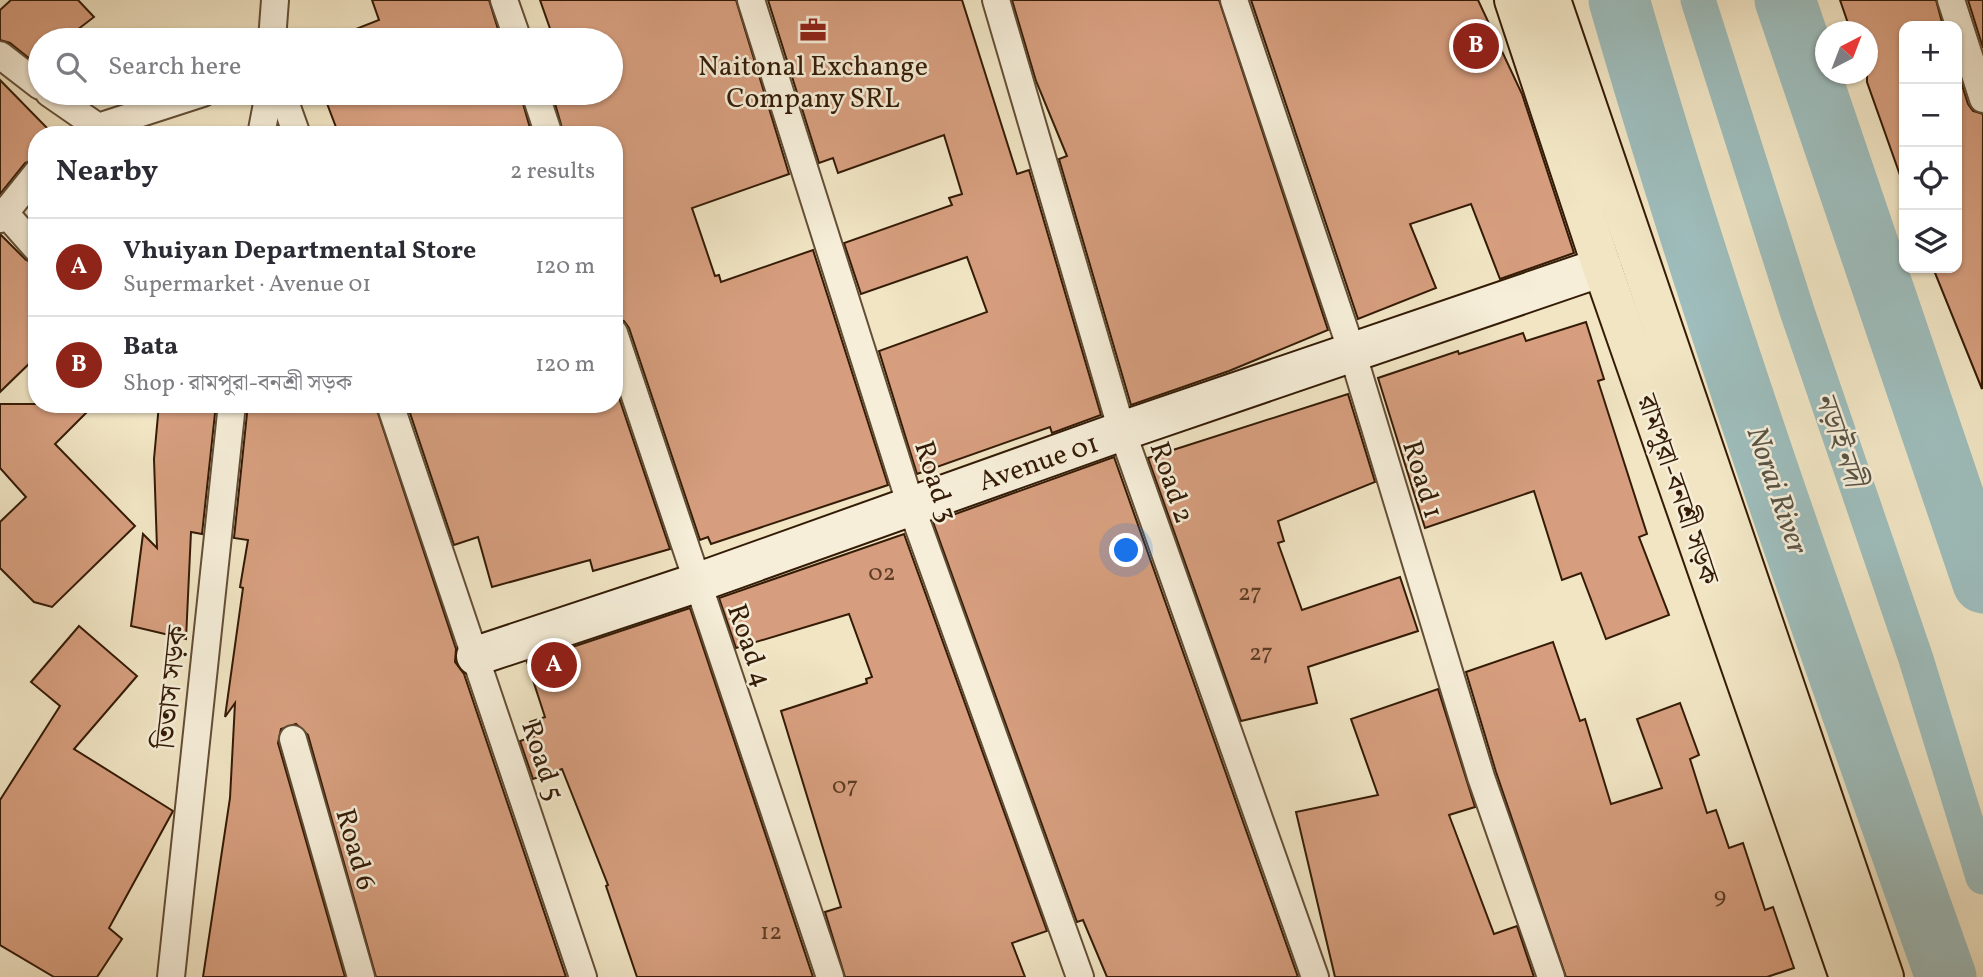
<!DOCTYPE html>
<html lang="en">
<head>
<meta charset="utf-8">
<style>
  body { margin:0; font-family:Vollkorn,"Noto Serif Bengali",serif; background:#f2f2f3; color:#2b2b33 }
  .controls { position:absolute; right:21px; top:21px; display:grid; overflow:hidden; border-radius:14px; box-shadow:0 2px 5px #0004 }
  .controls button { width:63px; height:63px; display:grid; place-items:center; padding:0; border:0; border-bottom:2px solid #e1e1e2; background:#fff; color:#2b2b33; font:35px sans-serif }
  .compass { position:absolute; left:1815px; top:21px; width:63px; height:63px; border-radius:50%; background:#fff; box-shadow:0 2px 5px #0004; rotate:42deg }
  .you { position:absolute; left:1127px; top:551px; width:24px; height:24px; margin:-18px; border:5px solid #fff; border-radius:50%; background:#1a73e8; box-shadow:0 0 0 10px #1a73e833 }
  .badge { display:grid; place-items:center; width:46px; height:46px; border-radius:50%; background:#8f2418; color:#fff; font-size:23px; font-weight:700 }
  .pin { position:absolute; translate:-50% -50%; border:4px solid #fff; box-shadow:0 2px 7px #0006 }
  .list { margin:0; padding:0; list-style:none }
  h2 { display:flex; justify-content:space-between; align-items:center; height:91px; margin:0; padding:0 28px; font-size:30px }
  h2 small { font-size:23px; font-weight:400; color:#7c7c81 }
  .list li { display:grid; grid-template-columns:46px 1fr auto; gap:21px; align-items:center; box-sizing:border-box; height:98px; padding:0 28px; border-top:2px solid #e1e1e2 }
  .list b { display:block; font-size:26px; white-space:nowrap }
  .list p { margin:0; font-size:23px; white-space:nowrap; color:#7c7c81 }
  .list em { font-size:23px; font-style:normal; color:#7c7c81 }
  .icon { flex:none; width:38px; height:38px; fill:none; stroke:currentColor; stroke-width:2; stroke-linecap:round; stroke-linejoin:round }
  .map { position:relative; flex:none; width:1983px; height:977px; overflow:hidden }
  .search { position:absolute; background:#fff; box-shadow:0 2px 5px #0004; left:28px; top:28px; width:595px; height:77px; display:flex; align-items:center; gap:18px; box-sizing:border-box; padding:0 24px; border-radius:38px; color:#7c7c81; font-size:26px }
  .panel { position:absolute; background:#fff; box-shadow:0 2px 5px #0004; left:28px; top:126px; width:595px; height:287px; border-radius:28px }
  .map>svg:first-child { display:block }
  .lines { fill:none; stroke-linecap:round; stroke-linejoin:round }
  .canal { stroke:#9ebdbc; stroke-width:35 }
  .river { stroke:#9ebdbc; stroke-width:61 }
  .building { fill:#d69e7e; stroke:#341b06; stroke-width:2 }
  .street-casing { stroke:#634e36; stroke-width:30 }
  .secondary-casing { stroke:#341b06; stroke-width:42 }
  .primary-casing { stroke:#341b06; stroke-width:42 }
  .street { stroke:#f6eed9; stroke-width:26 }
  .secondary { stroke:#f6eed9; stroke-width:38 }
  .primary { stroke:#f1e5c4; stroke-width:38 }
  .labels { text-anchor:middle; stroke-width:5; stroke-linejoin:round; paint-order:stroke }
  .number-label { font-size:24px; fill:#5c3c24 }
  .poi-label { font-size:28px; fill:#341b06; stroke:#f6eed9 }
  .street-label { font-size:28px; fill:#341b06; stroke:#f6eed9 }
  .water-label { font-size:30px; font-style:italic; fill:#595446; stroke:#f6eed9 }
</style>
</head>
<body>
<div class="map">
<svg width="1983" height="977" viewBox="0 0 1983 977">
  <rect width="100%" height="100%" fill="#f1e5c4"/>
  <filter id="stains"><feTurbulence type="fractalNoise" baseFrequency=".00286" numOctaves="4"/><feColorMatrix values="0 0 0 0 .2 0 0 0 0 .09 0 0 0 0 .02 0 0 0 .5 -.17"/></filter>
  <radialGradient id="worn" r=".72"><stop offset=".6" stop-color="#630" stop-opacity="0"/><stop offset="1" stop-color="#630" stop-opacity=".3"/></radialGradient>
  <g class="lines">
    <polyline class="canal" points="1698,0 1798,314 1916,659 1983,877"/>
    <g class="river">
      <path d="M1619,0C1714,330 1831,653 1946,977"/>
      <polyline points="1785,0 1983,583"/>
    </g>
  </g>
  <g class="building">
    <polygon points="11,0 78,0 94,17 64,40 40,40 40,59 35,63 10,43 0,40 0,10"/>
    <polygon points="372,0 489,0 501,39 334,40 333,38 379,20"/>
    <polygon points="540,0 736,0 789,174 692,208 715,276 719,275 721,282 813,250 888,485 711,544 708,537 700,540 629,328 624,321 614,318 614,135 564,135 552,93 611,93 611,40 554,40"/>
    <polygon points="768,0 962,0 1017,174 1029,170 1101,415 1052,433 1050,427 917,474 879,351 987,312 967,257 861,294 844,243 952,205 949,198 962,194 944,135 838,173 833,158 819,163"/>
    <polygon points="1012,0 1219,0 1328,330 1229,371 1131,405 1059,159 1067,156 1036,81"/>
    <polygon points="1251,0 1478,0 1522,94 1574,253 1500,279 1471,204 1410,224 1436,288 1358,319"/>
    <polygon points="1840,0 1936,0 1943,26 1904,26 1904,174 1900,175 1867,82 1867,32 1851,32"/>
    <polygon points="1968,0 1983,0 1983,48"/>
    <polygon points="1957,69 1968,104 1973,111 1983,114 1982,389 1933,268 1957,268"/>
    <polygon points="0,80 50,131 37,135 37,158 25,163 0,194"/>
    <polygon points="323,93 520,93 532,135 339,135"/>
    <polygon points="0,234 26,260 37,264 37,356 0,392"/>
    <polygon points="1586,322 1604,379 1598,381 1647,534 1639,537 1669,615 1606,639 1581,573 1562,580 1534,491 1425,528 1378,378 1458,351 1459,354 1523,333 1526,341"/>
    <polygon points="614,383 670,549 593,571 590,560 492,587 478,537 454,545 407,404 614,404"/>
    <polygon points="1348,394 1375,482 1278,521 1284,541 1278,543 1302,610 1400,577 1418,631 1308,667 1317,703 1241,721 1148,458"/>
    <polygon points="0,404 95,404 55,444 135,526 52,607 34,602 0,568 0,522 26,497 0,468"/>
    <polygon points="159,404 216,404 202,534 191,532 186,639 131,626 143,534 157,548 154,459"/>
    <polygon points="248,404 375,404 456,649 455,662 464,674 566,977 376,977 308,735 296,724 281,729 278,743 345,977 203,977 230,798 235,703 225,717 243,588 240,587 248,540 234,538"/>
    <polygon points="1114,457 1298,977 1107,977 1083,920 1077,922 933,522"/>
    <polygon points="904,534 1047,931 1012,943 1025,977 845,977 825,912 841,907 781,711 867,683 866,679 872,677 849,614 736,648 719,598"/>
    <polygon points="690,608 813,977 637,977 606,886 608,885 562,769 533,779 520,741 534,736 530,722 545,717 527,662"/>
    <polygon points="79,626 137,676 74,749 173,811 109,928 122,939 97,977 54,977 0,945 0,800 60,706 31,682"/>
    <polygon points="1553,642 1580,721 1585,719 1611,804 1662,788 1637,719 1680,703 1699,755 1690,759 1707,813 1716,810 1729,848 1743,843 1765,910 1773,907 1794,968 1767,977 1566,977 1496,772 1466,672"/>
    <polygon points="1438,689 1475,807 1449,815 1494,934 1517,926 1534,977 1335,977 1296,812 1378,795 1351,719"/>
  </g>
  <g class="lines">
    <g class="street-casing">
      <g id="street">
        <polyline points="504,0 518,40"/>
        <polyline points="751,0 911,506 1080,977"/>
        <polyline points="996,0 1122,431 1315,977"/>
        <polyline points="1234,0 1353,355 1481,777 1551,977"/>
        <polyline points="1951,0 1983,99"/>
        <polyline points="272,40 275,0"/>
        <polyline points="0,55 40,86"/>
        <polyline points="49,93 98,127 203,93"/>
        <polyline points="282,93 297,135"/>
        <polyline points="535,93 549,135"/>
        <polyline points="261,135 269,93"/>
        <polyline points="6,214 37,249"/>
        <polyline points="0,219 37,173"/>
        <polyline points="614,333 830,977"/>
        <polyline points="390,404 583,977"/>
        <polyline points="293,739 361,977"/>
        <polyline points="171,977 232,404"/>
      </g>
    </g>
    <g class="secondary-casing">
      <polyline id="secondary" points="476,656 696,583 1122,431 1602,267"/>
    </g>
    <g class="primary-casing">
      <g id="primary">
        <polyline points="1514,0 1602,267 1849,977"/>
        <polyline points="1551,0 1884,977"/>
      </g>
    </g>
    <use href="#street" class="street"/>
    <use href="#secondary" class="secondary"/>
    <use href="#primary" class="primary"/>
  </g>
  <defs>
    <g id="office-bare" transform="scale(2.1)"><path d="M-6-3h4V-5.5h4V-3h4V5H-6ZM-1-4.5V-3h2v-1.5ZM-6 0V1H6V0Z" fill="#8f2418" stroke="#f6eed9" stroke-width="2.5" paint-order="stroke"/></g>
  </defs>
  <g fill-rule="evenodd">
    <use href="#office-bare" x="813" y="30"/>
  </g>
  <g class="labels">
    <g class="number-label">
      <text x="882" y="580">02</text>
      <text x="1250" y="600">27</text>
      <text x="1261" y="660">27</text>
      <text x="845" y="793">07</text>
      <text x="1720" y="903">9</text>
      <text x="771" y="939">12</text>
    </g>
    <g class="poi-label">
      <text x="813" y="75">Naitonal Exchange<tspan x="813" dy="32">Company SRL</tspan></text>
    </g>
    <g class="street-label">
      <text transform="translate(1038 461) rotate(-19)" y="10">Avenue 01</text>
      <text transform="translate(1424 479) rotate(73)" y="10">Road 1</text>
      <text transform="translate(937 481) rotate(72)" y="10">Road 3</text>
      <text transform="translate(1173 482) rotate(71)" y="10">Road 2</text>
      <text transform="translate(1679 489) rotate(71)" y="10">রামপুরা-বনশ্রী সড়ক</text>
      <text transform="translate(751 645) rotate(71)" y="10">Road 4</text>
      <text transform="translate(170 687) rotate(-84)" y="10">তিতাস সড়ক</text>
      <text transform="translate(544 760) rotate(72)" y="10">Road 5</text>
      <text transform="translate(357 849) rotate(74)" y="10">Road 6</text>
    </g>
    <g class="water-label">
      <text transform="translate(1840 439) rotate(71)" y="10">নড়াই নদী</text>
      <text transform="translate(1778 490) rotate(71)" y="10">Norai River</text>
    </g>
  </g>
  <rect width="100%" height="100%" filter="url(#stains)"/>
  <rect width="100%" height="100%" fill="url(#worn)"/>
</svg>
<div class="controls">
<button>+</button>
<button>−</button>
<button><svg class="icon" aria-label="locate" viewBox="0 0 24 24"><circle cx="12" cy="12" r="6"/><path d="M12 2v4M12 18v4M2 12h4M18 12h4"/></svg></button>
<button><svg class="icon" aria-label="layers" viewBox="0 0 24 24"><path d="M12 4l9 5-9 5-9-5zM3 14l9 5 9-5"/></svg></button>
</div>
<svg class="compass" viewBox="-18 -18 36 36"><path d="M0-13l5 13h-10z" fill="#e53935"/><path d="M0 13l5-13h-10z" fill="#7c7c81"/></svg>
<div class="you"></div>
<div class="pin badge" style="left:554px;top:665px">A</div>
<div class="pin badge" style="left:1476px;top:46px">B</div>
<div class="search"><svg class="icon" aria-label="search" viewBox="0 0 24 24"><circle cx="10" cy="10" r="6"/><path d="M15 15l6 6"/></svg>Search here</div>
<section class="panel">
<h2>Nearby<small>2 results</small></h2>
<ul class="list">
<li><span class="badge">A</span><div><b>Vhuiyan Departmental Store</b><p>Supermarket · Avenue 01</p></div><em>120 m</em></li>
<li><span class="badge">B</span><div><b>Bata</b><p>Shop · রামপুরা-বনশ্রী সড়ক</p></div><em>120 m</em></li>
</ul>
</section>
</div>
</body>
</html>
